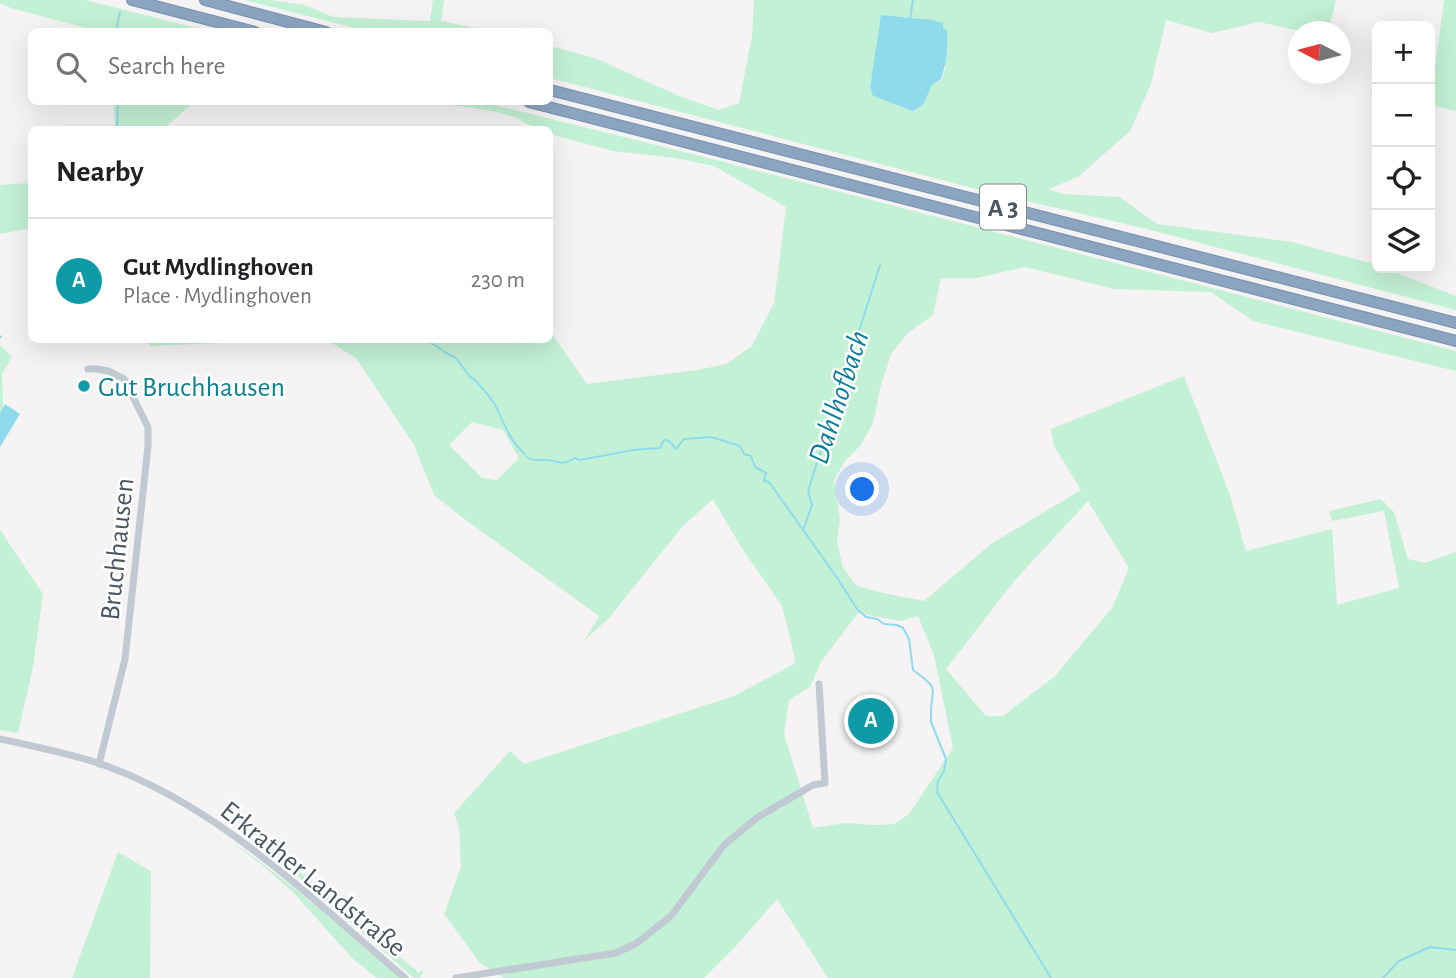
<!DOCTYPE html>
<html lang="en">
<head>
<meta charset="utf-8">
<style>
  body { margin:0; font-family:"Alegreya Sans",sans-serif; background:#f6f6f6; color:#202124 }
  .controls { position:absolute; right:21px; top:21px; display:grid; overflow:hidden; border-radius:10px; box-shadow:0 7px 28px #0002 }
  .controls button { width:63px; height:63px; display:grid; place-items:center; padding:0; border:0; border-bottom:2px solid #e0e0e0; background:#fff; color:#202124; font:35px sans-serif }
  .compass { position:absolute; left:1288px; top:21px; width:63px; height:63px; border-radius:50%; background:#fff; box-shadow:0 7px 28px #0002; rotate:276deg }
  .you { position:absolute; left:863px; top:490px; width:24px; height:24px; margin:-18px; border:5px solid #fff; border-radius:50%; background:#1a73e8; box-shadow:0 0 0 10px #1a73e833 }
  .badge { display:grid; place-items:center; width:46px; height:46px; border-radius:50%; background:#1a73e8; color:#fff; font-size:23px; font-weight:700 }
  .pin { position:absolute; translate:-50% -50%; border:4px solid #fff; box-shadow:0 2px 7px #0006 }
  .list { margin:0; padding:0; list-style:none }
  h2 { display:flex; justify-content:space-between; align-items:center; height:91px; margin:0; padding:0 28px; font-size:30px }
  h2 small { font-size:23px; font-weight:400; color:#757577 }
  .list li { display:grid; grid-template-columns:46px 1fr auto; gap:21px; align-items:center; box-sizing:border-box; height:126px; padding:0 28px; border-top:2px solid #e0e0e0 }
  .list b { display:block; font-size:26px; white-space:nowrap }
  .list p { margin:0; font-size:23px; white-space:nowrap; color:#757577 }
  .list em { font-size:23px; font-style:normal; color:#757577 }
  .icon { flex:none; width:38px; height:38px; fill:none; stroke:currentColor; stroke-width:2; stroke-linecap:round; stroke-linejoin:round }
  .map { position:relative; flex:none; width:1456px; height:978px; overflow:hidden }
  .search { position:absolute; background:#fff; box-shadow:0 7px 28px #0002; left:28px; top:28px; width:525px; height:77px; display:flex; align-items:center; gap:18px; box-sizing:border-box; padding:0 24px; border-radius:10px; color:#757577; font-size:26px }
  .panel { position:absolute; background:#fff; box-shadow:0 7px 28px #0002; left:28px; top:126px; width:525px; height:217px; border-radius:10px }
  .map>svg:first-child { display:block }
  .green { fill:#c3f1d5; fill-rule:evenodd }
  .water { fill:#90daee }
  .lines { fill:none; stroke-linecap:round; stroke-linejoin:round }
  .stream { stroke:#90daee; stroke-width:2 }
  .highway-casing { stroke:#7690ad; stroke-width:12 }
  .minor { stroke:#c1cad2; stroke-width:7 }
  .highway { stroke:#8ba5c1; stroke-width:10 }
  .culture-dot { fill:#0f9aa8; stroke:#fff; stroke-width:2.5 }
  .labels { text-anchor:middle; stroke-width:5; stroke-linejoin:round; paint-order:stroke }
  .shield { fill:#fff; stroke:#808990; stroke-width:2 }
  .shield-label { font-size:26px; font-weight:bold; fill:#4a5661 }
  .culture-label { font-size:28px; fill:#0d838f; stroke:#fff; text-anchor:start }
  .street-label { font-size:28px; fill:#4a5661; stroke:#fff }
  .water-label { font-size:30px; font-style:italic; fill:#0c7c9b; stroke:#fff }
</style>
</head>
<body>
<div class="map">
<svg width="1456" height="978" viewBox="0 0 1456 978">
  <rect width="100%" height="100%" fill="#f5f3f3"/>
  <g class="green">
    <polygon points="0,0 85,0 208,31 97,31 11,8 0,3"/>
    <polygon points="245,0 270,0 305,5 333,17 430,21 433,0 444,0 441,21 491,31 367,31"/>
    <path d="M754,0H1336L1328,31H1300L1259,22L1212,33L1166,20L1151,84L1130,131L1078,177L1048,189L1063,194L1120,197L1157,224L1292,242L1377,265V268H1384L1456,296V310L1147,229L984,191L550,78V46L595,58L679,96L719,110L739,103L752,36ZM879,38L946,66L942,79L932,85L923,105L914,111L873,96L870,88Z"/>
    <polygon points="1444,0 1456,0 1456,111 1430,105"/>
    <polygon points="113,102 194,102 162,130 115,129"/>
    <path d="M427,102H483L716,160L1456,351V371L1253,321L1211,292L1114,289L1025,267L977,278H941L933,315L908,333L891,354L880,389L873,423L860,446L844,462L834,481L840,519L837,542L843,568L857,586L883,593L924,601L991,544L1081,490L1054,446L1051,429L1184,376L1230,495L1246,551L1332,529L1337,605L1399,588L1384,511L1332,521L1329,511L1381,499L1394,512L1408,559L1425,563L1456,552V978H828L777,899L737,945L704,978H504L480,963L444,914L461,867L459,828L454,813L510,751L524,764L734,696L794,664L795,659L782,606L741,547L713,499L682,527L609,618L585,640L599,616L467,521L434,495L414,445L356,358L327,340H229L219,343L151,346L147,340H550V331L587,384L697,370L726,364L752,346L774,303L786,207L714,166L676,158L613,151L550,134V130C532,129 529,123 514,117C486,108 455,106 427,102ZM472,422L503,430L519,458L497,480L482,478L449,445ZM1088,501L1129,568L1112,608L1054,677L1003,716H986L946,669L1015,580ZM858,613L900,621L918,616L934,655L953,748L909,814L894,824L876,825L844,823L813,828L784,734L789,700L810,687L821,662Z"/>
    <polygon points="31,183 31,228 0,234 0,185"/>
    <polygon points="0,345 12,357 2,374 3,408 0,416"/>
    <polygon points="0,530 43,594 33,667 18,733 0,730"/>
    <path d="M230,841C291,881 344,931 400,978H377L353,959L293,892L262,865Z"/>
    <polygon points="272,849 418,972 424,970 420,978 414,978 275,856"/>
    <polygon points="118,852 151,871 150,978 72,978"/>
  </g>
  <g class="water">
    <path d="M881,15L932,20L943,23V28L947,31C948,48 947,62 941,79L932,85L923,105L913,111L873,96L870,88Z"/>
    <polygon points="5,404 20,414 0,447 0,413"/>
  </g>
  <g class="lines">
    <g class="stream">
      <polyline points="910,20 913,0"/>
      <polyline points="116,32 120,12"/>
      <polyline points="117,130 118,102"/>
      <polyline points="0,336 1,337"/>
      <path d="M427,340L448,354L455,357L471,378L474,379C481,387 490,396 495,405C504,422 509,441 525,454"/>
      <path d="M527,457C534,462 536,459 545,460C557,460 561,467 575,458L580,460L633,450L660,448L664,440L669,441L676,449L684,439L711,437L740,446L744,454L751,456L755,467L766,473L764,481L769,482L838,579L857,609L866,617L877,619L884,624L897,625L903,628L909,639L913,670L925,679L931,685L933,691L931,708V722L946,759L944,771L938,781L937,792L1051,978"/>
      <polyline points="804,528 812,505 808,491 880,265"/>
      <polyline points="1383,978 1399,961 1430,947 1456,950"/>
    </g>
    <g class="highway-casing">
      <g id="highway">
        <polyline points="132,0 255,32"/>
        <polyline points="205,0 326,32"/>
        <polyline points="550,90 1456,323"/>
        <polyline points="529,102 1456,341"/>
      </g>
    </g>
    <g class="minor">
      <polyline points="88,369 97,369 108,371 124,379 148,427 148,446 125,659 99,764"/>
      <path d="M0,739C33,746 66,753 98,763C218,804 310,898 405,978"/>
      <polyline points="456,978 616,953 637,943 671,916 724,845 758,817 813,785 825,783 819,684"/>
    </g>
    <use href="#highway" class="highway"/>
  </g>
  <circle class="culture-dot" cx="84" cy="386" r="7"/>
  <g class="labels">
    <rect class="shield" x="980" y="184.5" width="46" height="45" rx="5"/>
    <g class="shield-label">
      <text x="1003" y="216">A 3</text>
    </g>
    <g class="culture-label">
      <text x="98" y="396">Gut Bruchhausen</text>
    </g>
    <g class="street-label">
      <text transform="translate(116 549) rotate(-84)" y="10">Bruchhausen</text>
      <text transform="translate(314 878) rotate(39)" y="10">Erkrather Landstraße</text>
    </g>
    <g class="water-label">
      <text transform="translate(838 397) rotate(-72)" y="10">Dahlhofbach</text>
    </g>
  </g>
</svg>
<div class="controls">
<button>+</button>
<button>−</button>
<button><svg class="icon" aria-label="locate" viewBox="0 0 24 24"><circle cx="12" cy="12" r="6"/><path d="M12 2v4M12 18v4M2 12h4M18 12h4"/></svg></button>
<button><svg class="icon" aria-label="layers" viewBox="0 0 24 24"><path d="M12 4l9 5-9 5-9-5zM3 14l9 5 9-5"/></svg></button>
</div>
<svg class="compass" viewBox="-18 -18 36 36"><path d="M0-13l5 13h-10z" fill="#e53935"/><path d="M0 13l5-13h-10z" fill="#757577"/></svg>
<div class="you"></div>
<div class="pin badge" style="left:871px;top:721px;background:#0f9aa8">A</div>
<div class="search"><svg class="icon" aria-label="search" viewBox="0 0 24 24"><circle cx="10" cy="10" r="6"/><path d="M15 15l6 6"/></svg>Search here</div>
<section class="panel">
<h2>Nearby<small></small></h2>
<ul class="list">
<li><span class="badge" style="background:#0f9aa8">A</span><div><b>Gut Mydlinghoven</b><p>Place · Mydlinghoven</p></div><em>230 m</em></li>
</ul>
</section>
</div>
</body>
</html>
